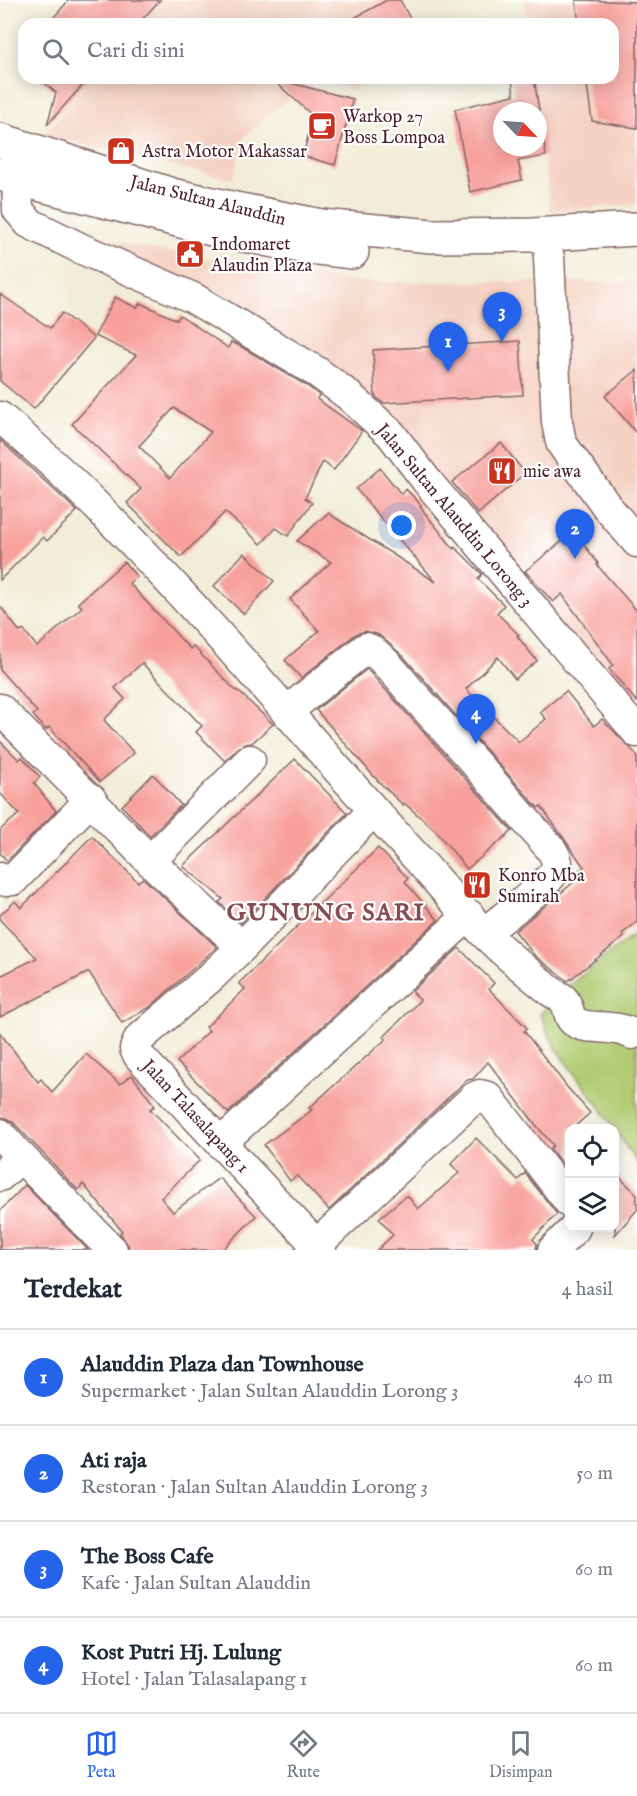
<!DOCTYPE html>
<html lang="id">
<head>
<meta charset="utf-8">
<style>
  body { margin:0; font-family:"IM FELL English",serif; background:#f2f2f3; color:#1f2937 }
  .controls { position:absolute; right:18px; bottom:18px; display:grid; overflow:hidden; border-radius:12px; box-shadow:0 3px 15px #0003 }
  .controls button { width:54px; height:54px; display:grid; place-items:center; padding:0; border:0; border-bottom:2px solid #e0e1e3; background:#fff; color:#1f2937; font:30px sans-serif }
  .compass { position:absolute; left:493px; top:102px; width:54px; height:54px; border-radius:50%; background:#fff; box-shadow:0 3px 15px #0003; rotate:115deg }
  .you { position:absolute; left:402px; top:526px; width:21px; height:21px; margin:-15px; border:4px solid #fff; border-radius:50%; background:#1a73e8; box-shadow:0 0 0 9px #1a73e833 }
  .badge { display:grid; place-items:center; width:39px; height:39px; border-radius:50%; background:#2563eb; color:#fff; font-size:20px; font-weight:700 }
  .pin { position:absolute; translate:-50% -50px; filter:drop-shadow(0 2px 3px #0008) }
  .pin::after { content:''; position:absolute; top:32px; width:21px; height:18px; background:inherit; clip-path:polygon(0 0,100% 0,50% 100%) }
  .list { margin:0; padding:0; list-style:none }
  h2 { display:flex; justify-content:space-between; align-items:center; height:78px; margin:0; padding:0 24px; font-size:26px }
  h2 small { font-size:20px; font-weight:400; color:#747a83 }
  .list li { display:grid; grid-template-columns:39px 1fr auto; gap:18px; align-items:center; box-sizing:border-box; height:96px; padding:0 24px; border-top:2px solid #e0e1e3 }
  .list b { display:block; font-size:22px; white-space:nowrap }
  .list p { margin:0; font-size:20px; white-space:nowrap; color:#747a83 }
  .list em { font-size:20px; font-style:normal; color:#747a83 }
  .icon { flex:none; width:33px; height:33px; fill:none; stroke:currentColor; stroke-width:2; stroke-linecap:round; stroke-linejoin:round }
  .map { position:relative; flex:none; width:637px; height:1250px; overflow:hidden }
  .search { position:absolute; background:#fff; box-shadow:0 3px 15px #0003; left:18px; right:18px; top:18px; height:66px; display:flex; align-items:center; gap:15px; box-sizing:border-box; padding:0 21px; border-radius:18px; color:#747a83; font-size:22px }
  .sheet { height:462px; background:#fff }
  nav { display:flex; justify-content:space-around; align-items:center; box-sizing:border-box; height:84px; border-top:2px solid #e0e1e3; background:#fff; font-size:16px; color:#747a83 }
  nav a { display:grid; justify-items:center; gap:3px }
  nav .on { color:#2563eb }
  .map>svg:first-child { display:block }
  .built { fill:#f5d2c2 }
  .green { fill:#b1cc73; stroke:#7e764f; stroke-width:1.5 }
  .building { fill:#f8a09b; fill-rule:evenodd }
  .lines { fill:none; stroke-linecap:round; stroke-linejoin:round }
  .minor-casing { stroke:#856768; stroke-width:33 }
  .trunk-casing { stroke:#856768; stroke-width:36 }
  .minor { stroke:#fff; stroke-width:30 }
  .trunk { stroke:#fff; stroke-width:33 }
  .labels { text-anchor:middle; stroke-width:4.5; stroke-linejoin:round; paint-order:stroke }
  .poi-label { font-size:18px; fill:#4a1f2b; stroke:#fff; text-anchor:start }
  .street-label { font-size:18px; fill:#4a1f2b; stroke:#fff }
  .district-label { font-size:24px; font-weight:bold; letter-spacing:1.5px; fill:#874c52; stroke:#fff }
</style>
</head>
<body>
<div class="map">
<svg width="637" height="1250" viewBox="0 0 637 1250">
  <rect width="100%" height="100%" fill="#fff"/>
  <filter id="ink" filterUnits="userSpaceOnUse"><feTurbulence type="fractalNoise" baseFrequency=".0167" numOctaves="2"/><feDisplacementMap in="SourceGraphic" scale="12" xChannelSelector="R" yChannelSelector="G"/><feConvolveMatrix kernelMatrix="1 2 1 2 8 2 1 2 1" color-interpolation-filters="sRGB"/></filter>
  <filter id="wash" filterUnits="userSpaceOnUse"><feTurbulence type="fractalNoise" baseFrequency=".008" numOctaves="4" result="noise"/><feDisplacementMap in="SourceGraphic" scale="24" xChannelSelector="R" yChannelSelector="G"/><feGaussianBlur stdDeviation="1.35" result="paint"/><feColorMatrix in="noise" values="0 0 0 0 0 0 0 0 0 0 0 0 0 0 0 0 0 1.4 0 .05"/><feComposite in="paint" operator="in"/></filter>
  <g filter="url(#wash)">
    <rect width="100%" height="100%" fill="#f2edd8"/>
    <g class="built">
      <polygon points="154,0 388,0 361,24 135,24"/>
      <polygon points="525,0 637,0 637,204 550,211 535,78 613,78 613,24 528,24"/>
      <polygon points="91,78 313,78 244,137 233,180 44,135"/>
      <polygon points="317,78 358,78 354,91"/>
      <polygon points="30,222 148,248 357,282 637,282 637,728 357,393"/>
    </g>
    <polygon class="green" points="637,932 637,1163 597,1103 563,1059 548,1033 540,1014 567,987"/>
    <g id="blocks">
      <g class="building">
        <polygon points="69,0 160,0 138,24 48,24"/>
        <polygon points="387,0 400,0 413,24 343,24"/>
        <polygon points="576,0 637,2 637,128 592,121 586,78 613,78 613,24 579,24"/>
        <polygon points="39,78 89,78 47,125 56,93"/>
        <polygon points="271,78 353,99 335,165 303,156 313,116"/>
        <path d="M522,78H534L546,156L518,161L522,180L470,192L455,109L514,95L512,80ZM502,111H538V147H502Z"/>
        <polygon points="0,294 50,328 62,313 94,338 34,409 0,381"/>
        <path d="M115,297L137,308L140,303L177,320L180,315L228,348L231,342L240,346L307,386L319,395L317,399L362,431L334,470L323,462L305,498L312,503L288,536L276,528L261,544L225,512L181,557L127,503L141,489L72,424L136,355L95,336ZM174,408L211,432L170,478L139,446Z"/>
        <polygon points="520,341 523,395 383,403 375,396 373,350"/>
        <polygon points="637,370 637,434 605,396"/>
        <polygon points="0,440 77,511 47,541 43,537 0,580"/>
        <polygon points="501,443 525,473 478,514 452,482"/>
        <polygon points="380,468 401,494 406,489 421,505 420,507 454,549 455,547 482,574 478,579 504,605 497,613 519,635 517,636 537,661 515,679 498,657 466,689 519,742 546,719 540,712 566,691 594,726 602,719 637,755 637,922 622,934 624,937 568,981 534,955 515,931 581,876 578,871 584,867 541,806 538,808 403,656 379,635 365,631 356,634 301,678 285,660 319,631 290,599 331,562 297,541 328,513 436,582 356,489"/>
        <polygon points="574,532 598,563 597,565 637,611 637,702 609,669 613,665 562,594 553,602 525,571"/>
        <polygon points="244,553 274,581 244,614 214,586"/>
        <polygon points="124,562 137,577 129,583 190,649 193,646 236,691 237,690 273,724 252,743 245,744 238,748 225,761 196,732 202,726 142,663 115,688 125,699 104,720 134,753 100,782 49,727 46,730 33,715 37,712 0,670 0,606 20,632 24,630 37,647 82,607 78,603"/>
        <polygon points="367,669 512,831 467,869 436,831 404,803 403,805 378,781 316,710"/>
        <polygon points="0,741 19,760 22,757 40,777 34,783 56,811 7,861 0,853 0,830 19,814 0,793"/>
        <polygon points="295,759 347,813 241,923 219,902 223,899 183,866"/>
        <polygon points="153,774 181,805 150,836 122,806"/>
        <polygon points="92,836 138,882 143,878 217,947 150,1007 122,1023 89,972 0,1017 0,976 37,958 0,920 0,915 15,901 21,908"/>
        <polygon points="378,848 408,878 405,882 438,920 228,1113 177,1062 209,1031 206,1027 245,989 239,983"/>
        <polygon points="459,948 494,983 489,989 527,1028 524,1031 567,1087 590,1113 573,1128 570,1128 570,1174 550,1149 553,1145 536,1125 488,1062 473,1079 467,1080 329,1210 297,1176 290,1181 264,1145 312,1110 309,1108 386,1039 384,1037 420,1000 412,991"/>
        <polygon points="0,1033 38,1082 41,1079 52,1092 86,1054 120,1084 132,1075 155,1106 150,1109 200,1160 161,1198 173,1212 219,1178 256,1216 222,1250 129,1250 128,1245 120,1233 122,1231 83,1184 78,1190 13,1122 6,1118 0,1117"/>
        <polygon points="476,1138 518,1180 525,1173 557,1214 533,1239 537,1244 536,1250 377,1250 393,1235 379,1218 407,1195 418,1209 459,1173 451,1164"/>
        <polygon points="615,1173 637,1194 637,1210 615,1235"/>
        <polygon points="25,1185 54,1215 88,1250 0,1250 0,1211"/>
      </g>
    </g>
  </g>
  <g filter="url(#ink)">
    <use href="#blocks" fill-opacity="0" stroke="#856768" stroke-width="1.5"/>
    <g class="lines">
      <g class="minor-casing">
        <g id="minor">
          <polyline points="17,179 18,210 29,223 82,249 193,298 317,372 348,395 391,434 426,480 637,732"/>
          <polyline points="549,257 557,422 561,442 564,447 608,508 637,542"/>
          <path d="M0,417C154,548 280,709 417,858C439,883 460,908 483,932C503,952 526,971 548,989C552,993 558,995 563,999C570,1006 567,1017 575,1022C588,1031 613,1023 632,1034"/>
          <polyline points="0,709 150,861 242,947"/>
          <path d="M286,712L366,648C380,652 401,681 412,693C459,744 505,797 551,849C554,854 558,860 557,866C553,882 498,921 484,933"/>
          <polyline points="150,861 250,760"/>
          <polyline points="0,878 6,881 13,880 91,799"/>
          <polyline points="0,1134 21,1157"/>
          <polyline points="221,1143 469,915"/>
          <polyline points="0,1176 21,1157 112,1250"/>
          <polyline points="311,1250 475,1097 480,1095 488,1097 570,1203"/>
          <polyline points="321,1250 139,1056 135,1049 139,1039 211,977 242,947 373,811"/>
          <polyline points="553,1250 575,1228"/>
        </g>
      </g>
      <g class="trunk-casing">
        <g id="trunk">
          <polyline points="0,140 172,195 236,209 321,226 432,236 532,235 637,229"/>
          <polyline points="0,174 212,229 301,246 352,252"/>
        </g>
      </g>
      <use href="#minor" class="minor"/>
      <use href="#trunk" class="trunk"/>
    </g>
  </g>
  <defs>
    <g id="cafe-square" transform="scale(1.5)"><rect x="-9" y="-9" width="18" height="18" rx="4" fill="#c8321e" stroke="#fff"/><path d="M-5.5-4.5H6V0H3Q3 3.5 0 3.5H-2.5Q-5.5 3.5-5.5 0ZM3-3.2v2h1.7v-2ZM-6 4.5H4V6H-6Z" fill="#fff"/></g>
    <g id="shop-square" transform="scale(1.5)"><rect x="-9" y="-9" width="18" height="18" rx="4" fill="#c8321e" stroke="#fff"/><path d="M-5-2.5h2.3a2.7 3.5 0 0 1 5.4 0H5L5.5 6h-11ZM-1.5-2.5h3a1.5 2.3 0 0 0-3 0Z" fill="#fff"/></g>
    <g id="civic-square" transform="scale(1.5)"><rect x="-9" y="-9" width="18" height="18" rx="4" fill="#c8321e" stroke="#fff"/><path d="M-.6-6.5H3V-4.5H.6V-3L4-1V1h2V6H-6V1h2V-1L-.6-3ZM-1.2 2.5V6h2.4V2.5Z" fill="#fff"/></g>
    <g id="restaurant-square" transform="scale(1.5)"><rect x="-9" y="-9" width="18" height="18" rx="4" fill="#c8321e" stroke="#fff"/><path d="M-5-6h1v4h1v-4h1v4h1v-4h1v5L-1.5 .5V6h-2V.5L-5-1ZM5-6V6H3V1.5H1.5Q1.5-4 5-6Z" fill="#fff"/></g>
  </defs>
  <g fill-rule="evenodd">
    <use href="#cafe-square" x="322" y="126"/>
    <use href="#shop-square" x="121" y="151"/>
    <use href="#civic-square" x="190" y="254"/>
    <use href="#restaurant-square" x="502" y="471"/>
    <use href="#restaurant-square" x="477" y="885"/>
  </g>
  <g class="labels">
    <g class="poi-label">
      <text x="343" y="122">Warkop 27<tspan x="343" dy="21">Boss Lompoa</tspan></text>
      <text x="142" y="157">Astra Motor Makassar</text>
      <text x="211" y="250">Indomaret<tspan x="211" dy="21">Alaudin Plaza</tspan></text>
      <text x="523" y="477">mie awa</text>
      <text x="498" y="881">Konro Mba<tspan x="498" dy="21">Sumirah</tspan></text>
    </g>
    <g class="street-label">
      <text transform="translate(208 200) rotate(14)" y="6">Jalan Sultan Alauddin</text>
      <text transform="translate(455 515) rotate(50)" y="6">Jalan Sultan Alauddin Lorong 3</text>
      <text transform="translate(196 1116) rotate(47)" y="6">Jalan Talasalapang 1</text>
    </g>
    <g class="district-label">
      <text x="326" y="920">GUNUNG SARI</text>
    </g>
  </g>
</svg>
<div class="controls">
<button><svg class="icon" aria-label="locate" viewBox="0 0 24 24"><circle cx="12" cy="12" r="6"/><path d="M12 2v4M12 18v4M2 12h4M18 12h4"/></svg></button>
<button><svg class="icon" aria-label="layers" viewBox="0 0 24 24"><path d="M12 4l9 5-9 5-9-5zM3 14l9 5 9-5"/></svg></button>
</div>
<svg class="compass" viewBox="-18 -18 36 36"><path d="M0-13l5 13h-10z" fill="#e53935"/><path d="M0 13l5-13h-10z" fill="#747a83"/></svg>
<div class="you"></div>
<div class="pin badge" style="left:448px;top:372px">1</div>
<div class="pin badge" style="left:575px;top:559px">2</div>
<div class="pin badge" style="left:502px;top:342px">3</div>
<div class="pin badge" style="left:476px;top:744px">4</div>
<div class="search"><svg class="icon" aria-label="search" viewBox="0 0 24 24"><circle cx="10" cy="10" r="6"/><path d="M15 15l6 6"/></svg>Cari di sini</div>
</div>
<section class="sheet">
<h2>Terdekat<small>4 hasil</small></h2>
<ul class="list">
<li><span class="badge">1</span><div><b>Alauddin Plaza dan Townhouse</b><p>Supermarket · Jalan Sultan Alauddin Lorong 3</p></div><em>40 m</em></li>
<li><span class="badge">2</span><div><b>Ati raja</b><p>Restoran · Jalan Sultan Alauddin Lorong 3</p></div><em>50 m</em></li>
<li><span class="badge">3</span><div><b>The Boss Cafe</b><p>Kafe · Jalan Sultan Alauddin</p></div><em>60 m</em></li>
<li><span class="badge">4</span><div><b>Kost Putri Hj. Lulung</b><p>Hotel · Jalan Talasalapang 1</p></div><em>60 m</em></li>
</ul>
</section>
<nav>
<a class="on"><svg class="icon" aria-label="map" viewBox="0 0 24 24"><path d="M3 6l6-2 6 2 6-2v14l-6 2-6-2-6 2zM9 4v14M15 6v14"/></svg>Peta</a>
<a><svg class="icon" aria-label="directions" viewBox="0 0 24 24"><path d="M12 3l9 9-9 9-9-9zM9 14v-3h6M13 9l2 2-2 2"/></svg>Rute</a>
<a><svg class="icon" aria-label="saved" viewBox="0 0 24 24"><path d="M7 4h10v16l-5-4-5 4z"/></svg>Disimpan</a>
</nav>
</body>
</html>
